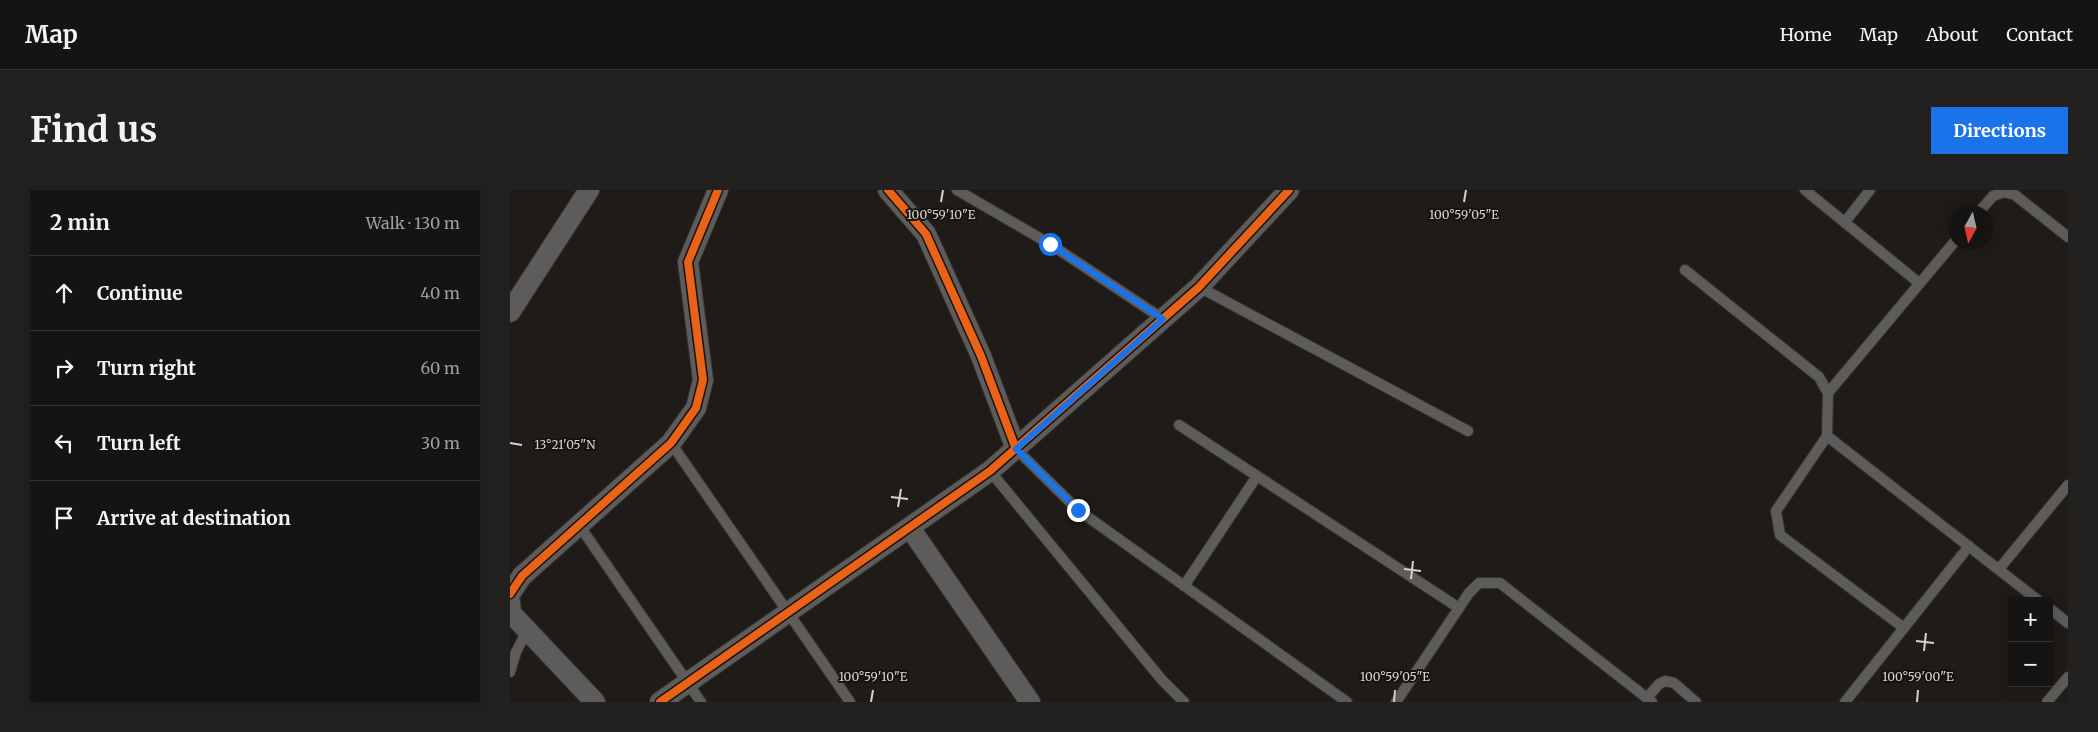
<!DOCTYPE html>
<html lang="en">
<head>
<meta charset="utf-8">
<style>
  body { margin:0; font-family:Merriweather,serif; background:#232120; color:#f1f3f6 }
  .controls { position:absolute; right:15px; bottom:15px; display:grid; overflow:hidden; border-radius:0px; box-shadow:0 2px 12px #0003 }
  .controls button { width:45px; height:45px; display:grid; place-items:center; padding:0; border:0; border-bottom:1px solid #353332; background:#161412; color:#f1f3f6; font:25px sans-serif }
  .compass { position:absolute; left:1438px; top:15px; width:45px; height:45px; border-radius:50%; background:#161412; box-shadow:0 2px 12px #0003; rotate:188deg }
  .stop { position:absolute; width:15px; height:15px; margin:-11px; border:4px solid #1a73e8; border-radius:50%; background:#fff }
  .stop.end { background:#1a73e8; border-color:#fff; box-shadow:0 1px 5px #0008 }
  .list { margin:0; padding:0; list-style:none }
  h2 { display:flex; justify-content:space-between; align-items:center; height:65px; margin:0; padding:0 20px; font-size:21px }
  h2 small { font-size:16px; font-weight:400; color:#9e9e9f }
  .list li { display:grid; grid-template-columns:32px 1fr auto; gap:15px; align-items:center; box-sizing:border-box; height:75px; padding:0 20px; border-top:1px solid #353332 }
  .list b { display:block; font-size:19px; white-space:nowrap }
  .list em { font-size:16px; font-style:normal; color:#9e9e9f }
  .icon { flex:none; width:28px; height:28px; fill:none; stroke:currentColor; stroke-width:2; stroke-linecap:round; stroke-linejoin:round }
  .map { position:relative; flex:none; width:1558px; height:512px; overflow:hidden; border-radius:0px }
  header { display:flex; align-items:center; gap:30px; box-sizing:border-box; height:70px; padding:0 25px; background:#161412; border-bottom:1px solid #353332 }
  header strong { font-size:24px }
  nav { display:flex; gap:28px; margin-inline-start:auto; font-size:18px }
  .intro { display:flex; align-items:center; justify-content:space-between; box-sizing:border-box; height:120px; padding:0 30px }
  h1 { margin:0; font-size:35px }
  .button { padding:12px 22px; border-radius:0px; background:#1a73e8; color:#fff; font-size:18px; font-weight:700 }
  main { display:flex; gap:30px; padding:0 30px }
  aside { flex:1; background:#161412; border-radius:0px; box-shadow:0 2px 12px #0003 }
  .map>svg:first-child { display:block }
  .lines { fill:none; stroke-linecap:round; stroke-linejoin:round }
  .lane-casing { stroke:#373532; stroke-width:12 }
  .street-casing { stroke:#373532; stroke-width:22 }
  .lane { stroke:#5e5c5b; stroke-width:10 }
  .street { stroke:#5e5c5b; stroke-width:20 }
  .cycleway-casing { stroke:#17120d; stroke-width:11 }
  .cycleway { stroke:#ea6118; stroke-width:8 }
  .route { stroke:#1a73e8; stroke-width:6 }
  .ticks { fill:none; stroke:#d6d2cf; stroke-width:2 }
  .ticks-label { font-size:12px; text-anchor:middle; fill:#d6d2cf; stroke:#17120d; stroke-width:4; stroke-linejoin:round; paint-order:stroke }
</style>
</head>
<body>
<header>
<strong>Map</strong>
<nav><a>Home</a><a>Map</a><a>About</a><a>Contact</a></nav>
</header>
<div class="intro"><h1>Find us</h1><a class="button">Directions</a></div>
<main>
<aside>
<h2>2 min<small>Walk · 130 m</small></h2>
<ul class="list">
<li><svg class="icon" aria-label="ahead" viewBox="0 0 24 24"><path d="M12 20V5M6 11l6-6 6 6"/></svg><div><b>Continue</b></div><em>40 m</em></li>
<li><svg class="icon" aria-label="right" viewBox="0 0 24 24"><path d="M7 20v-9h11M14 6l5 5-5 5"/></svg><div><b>Turn right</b></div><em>60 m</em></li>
<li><svg class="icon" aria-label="left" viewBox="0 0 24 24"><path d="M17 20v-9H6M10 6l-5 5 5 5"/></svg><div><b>Turn left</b></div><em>30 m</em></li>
<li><svg class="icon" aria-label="arrive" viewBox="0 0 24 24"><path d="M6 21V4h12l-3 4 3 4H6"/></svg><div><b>Arrive at destination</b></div></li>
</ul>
</aside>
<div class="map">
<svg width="1558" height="512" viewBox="0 0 1558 512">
  <rect width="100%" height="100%" fill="#1e1b18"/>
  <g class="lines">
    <g class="lane-casing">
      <g id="lane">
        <polyline points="447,0 540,54 653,129"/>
        <polyline points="1295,0 1409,93"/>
        <polyline points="1469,22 1483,6 1494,2 1505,5 1558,47"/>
        <polyline points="1335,32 1360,0"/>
        <polyline points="1175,80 1309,187 1318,203 1317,246 1529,411"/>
        <polyline points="689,97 958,241"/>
        <polyline points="1318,203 1446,50"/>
        <polyline points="669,235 949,418"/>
        <polyline points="1317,246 1266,321 1270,345 1394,438"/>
        <polyline points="161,253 340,512"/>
        <polyline points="506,259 568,320 837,512"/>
        <polyline points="480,281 652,490 674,512"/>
        <polyline points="69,335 191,512"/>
        <polyline points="1489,379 1558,295"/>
        <polyline points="674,396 747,286"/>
        <polyline points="1539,418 1558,433"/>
        <polyline points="0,482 6,462 17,441"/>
        <polyline points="1137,508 1149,494 1155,491 1164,493 1186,512"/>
        <polyline points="886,512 959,403 969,393 990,393 1142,512"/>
        <polyline points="1335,512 1459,356"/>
        <polyline points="1537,512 1558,487"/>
      </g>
    </g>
    <g class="street-casing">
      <g id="street">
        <polyline points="378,0 416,44 471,166 506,259"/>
        <polyline points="0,122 79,0"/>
        <polyline points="400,338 520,512"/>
        <polyline points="0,404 12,386 161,253 186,218 193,190 178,72 208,0"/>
        <polyline points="0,412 1,423 85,512"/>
        <polyline points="150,512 480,281 689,97 779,0"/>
      </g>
    </g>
    <use href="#lane" class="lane"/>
    <use href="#street" class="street"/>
    <g class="cycleway-casing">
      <g id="cycleway">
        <polyline points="378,0 416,44 471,166 506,259"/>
        <polyline points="0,404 12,386 161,253 186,218 193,190 178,72 208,0"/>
        <polyline points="150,512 480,281 689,97 779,0"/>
      </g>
    </g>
    <use href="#cycleway" class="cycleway"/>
  </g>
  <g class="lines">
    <polyline class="route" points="540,54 653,129 506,259 568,320"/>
  </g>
  <path class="ticks" d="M431,12L433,0M954,12L956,0M0,253L12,255M381,307L398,309M388,317L391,299M894,379L911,381M901,389L903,371M1406,451L1424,453M1414,461L1416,443M361,512L363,500M884,512L885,500M1407,512L1408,500"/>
  <g class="ticks-label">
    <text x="431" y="29">100°59'10"E</text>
    <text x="954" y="29">100°59'05"E</text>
    <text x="55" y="259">13°21'05"N</text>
    <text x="363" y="491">100°59'10"E</text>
    <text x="885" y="491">100°59'05"E</text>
    <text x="1408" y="491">100°59'00"E</text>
  </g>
</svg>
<div class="controls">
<button>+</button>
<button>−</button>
</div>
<svg class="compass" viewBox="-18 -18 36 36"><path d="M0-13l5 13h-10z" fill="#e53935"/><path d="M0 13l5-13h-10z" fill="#9e9e9f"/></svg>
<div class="stop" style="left:540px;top:54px"></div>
<div class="stop end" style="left:568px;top:320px"></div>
</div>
</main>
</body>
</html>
